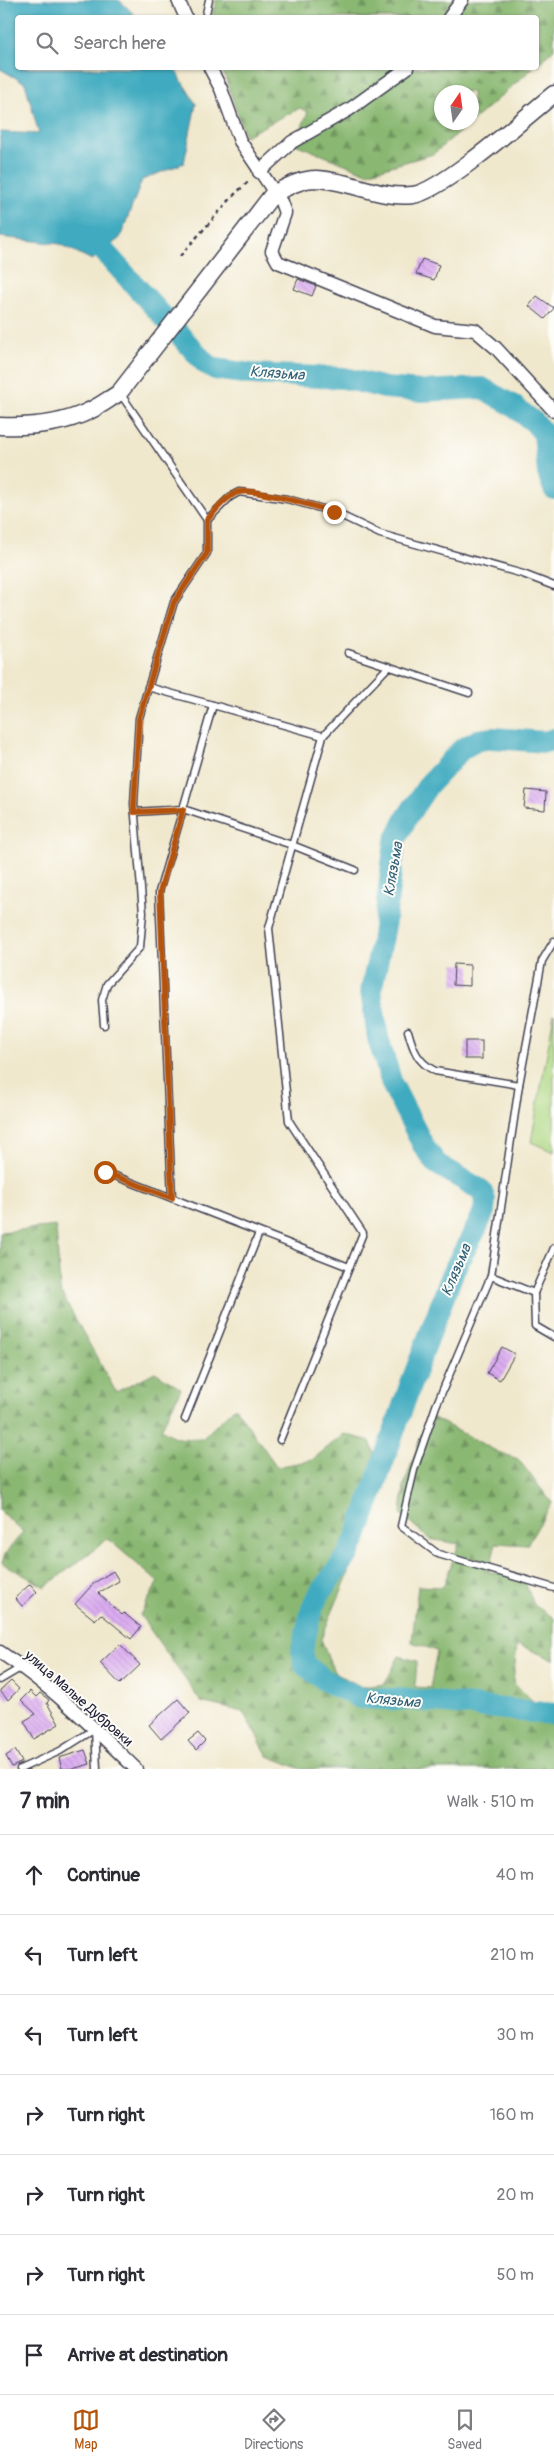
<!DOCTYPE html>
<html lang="en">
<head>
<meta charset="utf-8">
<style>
  body { margin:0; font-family:Pangolin,sans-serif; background:#f2f2f3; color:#2b2b33 }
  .compass { position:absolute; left:434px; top:85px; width:45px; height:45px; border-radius:50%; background:#fff; box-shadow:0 1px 4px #0004; rotate:13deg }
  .stop { position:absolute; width:15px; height:15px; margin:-11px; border:4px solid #b45309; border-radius:50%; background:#fff }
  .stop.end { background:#b45309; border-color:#fff; box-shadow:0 1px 5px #0008 }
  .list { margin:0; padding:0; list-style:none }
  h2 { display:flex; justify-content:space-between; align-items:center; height:65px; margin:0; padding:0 20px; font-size:21px }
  h2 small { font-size:16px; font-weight:400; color:#7c7c81 }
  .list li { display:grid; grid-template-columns:32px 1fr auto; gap:15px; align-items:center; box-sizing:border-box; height:80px; padding:0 20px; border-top:1px solid #e1e1e2 }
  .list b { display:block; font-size:19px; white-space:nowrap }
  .list em { font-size:16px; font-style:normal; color:#7c7c81 }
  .icon { flex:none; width:28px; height:28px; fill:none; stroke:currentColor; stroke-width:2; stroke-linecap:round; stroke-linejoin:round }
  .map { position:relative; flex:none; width:554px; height:1769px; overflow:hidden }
  .search { position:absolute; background:#fff; box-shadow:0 1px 4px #0004; left:15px; right:15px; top:15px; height:55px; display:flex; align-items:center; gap:12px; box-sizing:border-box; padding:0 18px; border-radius:5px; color:#7c7c81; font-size:19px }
  .sheet { height:625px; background:#fff }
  nav { display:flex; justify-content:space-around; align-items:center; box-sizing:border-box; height:70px; border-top:1px solid #e1e1e2; background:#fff; font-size:14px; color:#7c7c81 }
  nav a { display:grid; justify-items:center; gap:2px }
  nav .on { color:#b45309 }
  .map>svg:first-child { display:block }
  .grass { fill:#aed884; stroke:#687d60 }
  .forest { fill:url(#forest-firs); stroke:#566d56 }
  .water { fill:#41abc0; stroke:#32667e }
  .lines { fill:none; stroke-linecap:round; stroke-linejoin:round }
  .river { stroke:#41abc0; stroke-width:22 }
  .building { fill:url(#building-back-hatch) }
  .service-casing { stroke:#414051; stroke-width:9 }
  .minor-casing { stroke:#414051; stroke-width:15 }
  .tertiary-casing { stroke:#414051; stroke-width:19 }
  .path { stroke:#414051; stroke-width:2.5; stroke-dasharray:4 4; stroke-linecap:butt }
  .service { stroke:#fff; stroke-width:6 }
  .minor { stroke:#fff; stroke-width:12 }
  .tertiary { stroke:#fff; stroke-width:16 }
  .route { stroke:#b45309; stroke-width:6 }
  .labels { text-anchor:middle; stroke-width:4; stroke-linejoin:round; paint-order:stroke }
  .street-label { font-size:14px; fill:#22223b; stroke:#fdfcf7 }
  .water-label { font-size:15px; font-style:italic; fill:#306077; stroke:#fdfcf7 }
</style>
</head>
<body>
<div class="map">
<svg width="554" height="1769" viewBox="0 0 554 1769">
  <defs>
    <pattern id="forest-firs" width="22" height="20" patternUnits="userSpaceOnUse" patternTransform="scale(1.25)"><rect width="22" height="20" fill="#8ab872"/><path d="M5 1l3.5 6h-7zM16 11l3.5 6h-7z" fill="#70955f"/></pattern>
    <pattern id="building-back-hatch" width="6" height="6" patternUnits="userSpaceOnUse" patternTransform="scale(1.25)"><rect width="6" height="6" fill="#dcadf1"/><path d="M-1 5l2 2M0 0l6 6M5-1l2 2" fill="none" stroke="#bc95d0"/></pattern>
  </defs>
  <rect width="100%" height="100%" fill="#fdfcf7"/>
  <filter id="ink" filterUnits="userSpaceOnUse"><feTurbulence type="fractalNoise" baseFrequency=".02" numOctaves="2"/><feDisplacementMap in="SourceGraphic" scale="10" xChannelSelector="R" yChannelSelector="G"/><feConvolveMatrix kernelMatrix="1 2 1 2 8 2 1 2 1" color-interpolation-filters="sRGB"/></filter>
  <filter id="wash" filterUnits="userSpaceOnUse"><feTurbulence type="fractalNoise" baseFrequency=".0096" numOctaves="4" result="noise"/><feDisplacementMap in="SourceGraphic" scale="20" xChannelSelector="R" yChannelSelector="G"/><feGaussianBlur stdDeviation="1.12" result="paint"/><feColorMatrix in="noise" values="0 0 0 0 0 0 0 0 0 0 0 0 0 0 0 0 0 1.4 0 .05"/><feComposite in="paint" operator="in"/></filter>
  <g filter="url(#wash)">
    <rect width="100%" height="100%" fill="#f0e8cd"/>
    <polygon class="grass" points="554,1014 554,1152 531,1142"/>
    <g class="forest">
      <polygon points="216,0 554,0 554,49 537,65 536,18 212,18"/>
      <polygon points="222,68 533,68 472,121 472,92 442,92 442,122 470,123 433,154 367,173 295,144 308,112 300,108 245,136"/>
      <polygon points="56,1226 60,1291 116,1392 155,1372 181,1389 161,1429 176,1438 202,1439 235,1407 277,1467 312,1460 344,1434 370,1441 386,1485 321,1639 334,1672 362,1687 385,1684 399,1656 417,1661 415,1687 430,1688 437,1651 412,1642 418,1586 443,1587 459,1544 429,1539 401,1514 404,1486 428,1415 498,1452 518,1459 552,1503 527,1545 496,1543 489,1572 522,1575 534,1605 554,1618 554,1660 517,1644 513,1683 554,1720 554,1769 301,1769 268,1756 243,1712 201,1702 140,1615 158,1582 108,1539 45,1587 2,1563 5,1554 23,1532 0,1511 0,1232"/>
    </g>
    <polygon class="water" points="0,0 119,0 137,17 18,18 18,68 174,68 196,104 184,163 142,180 120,238 92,260 60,244 0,237 0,132 39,134 25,83 0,69"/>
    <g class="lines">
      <g class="river">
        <polyline points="83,228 206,364 215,369 250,374 344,378 385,388 422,391 482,388 512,405 534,422 544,434 548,473 554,489"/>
        <polyline points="554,739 545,742 493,738 478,740 462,749 429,784 407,817 395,841 383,936 371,991 378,1038 392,1084 424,1147 437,1164 481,1190 485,1200 484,1211 478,1225 454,1270 410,1386 357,1536 348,1555 321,1591 312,1608 302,1650 305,1665 324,1680 360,1698 415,1700 554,1714"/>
      </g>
    </g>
    <g id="blocks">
      <g class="building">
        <polygon points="422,259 439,265 434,280 416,274"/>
        <polygon points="298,279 316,286 312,296 294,289"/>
        <polygon points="537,296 554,308 545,319 529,306"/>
        <polygon points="526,790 546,792 545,810 524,808"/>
        <polygon points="454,964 470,965 470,986 453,985"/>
        <rect x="465" y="1041" width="17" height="18"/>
        <polygon points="502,1347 515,1354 500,1380 487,1373"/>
        <polygon points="113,1571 119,1581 98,1593 122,1615 124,1613 141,1627 131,1639 101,1614 95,1620 75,1604 94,1583"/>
        <polygon points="30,1584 37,1592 22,1606 15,1598"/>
        <polygon points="120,1644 140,1665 120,1684 100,1663"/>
        <polygon points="11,1681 19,1689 8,1700 0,1691"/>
        <polygon points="30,1691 36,1697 40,1693 49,1700 47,1703 59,1724 34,1739 24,1721 36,1714 21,1700"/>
        <polygon points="178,1699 190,1713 161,1739 149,1725"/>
        <polygon points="198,1733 205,1741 196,1750 188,1741"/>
        <polygon points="15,1750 22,1762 12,1767 6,1756"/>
        <polygon points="85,1750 90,1764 72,1769 62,1769 59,1758"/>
      </g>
    </g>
  </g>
  <g filter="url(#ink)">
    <use href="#blocks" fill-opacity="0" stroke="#414051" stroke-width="1"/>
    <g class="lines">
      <g class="service-casing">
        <g id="service">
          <polyline points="205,18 209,0"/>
          <polyline points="207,520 230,497 239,492 287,499 334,512 380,534 523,574 554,586"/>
          <polyline points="348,653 469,693"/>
          <polyline points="148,687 213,705"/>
          <polyline points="135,812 183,809 292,845 355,870"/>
          <polyline points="554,941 542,961 519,1085 491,1276 534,1293 554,1248"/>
          <polyline points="104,1025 102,1000 107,984 140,947 143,913 134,804 139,718 174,602 207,553 207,520 120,393"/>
          <path d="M408,1031C413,1049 417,1062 435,1071L519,1085"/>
          <polyline points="105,1172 349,1267"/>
          <polyline points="172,1198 159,892 213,705 323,736"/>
          <polyline points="491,1276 436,1406 414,1470 401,1526 438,1554 554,1588"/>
          <polyline points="534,1293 535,1326 554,1337"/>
          <polyline points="185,1419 259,1233"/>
          <polyline points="280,1440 363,1233 289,1121 269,928 323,736 389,666"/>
          <polyline points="0,1680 22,1667"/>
          <polyline points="20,1769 60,1751 95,1729 97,1769"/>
        </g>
      </g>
      <g class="minor-casing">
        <g id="minor">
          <polyline points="178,0 186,18"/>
          <polyline points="449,18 462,0"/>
          <polyline points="210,68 221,89 240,141 281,202 285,213 272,251 278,262 435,326 475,330 496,348 554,411"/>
          <polyline points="259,172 292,142 350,109 407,68"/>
          <path d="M0,1652C50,1685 94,1728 136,1769"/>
        </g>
      </g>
      <g class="tertiary-casing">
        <path id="tertiary" d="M0,426C28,427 63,424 89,411C100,406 109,399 119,393L273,194C287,187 301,179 316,179C350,180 379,199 413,195C441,192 528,115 554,94"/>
      </g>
      <polyline class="path" points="180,256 235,194 250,180"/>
      <use href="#service" class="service"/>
      <use href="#minor" class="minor"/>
      <use href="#tertiary" class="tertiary"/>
    </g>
  </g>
  <g class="lines" filter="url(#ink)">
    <path class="route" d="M105,1172L172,1198L160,892L183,810L134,812V804L139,718L174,602L207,553V520C215,511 227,495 239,492C255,488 316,507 334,512"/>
  </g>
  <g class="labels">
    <g class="street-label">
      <text transform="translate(79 1698) rotate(41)" y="5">улица Малые Дубровки</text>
    </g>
    <g class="water-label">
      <text transform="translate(277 373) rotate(4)" y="5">Клязьма</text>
      <text transform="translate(393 869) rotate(-80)" y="5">Клязьма</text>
      <text transform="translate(456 1270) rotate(-67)" y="5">Клязьма</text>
      <text transform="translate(393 1700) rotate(5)" y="5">Клязьма</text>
    </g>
  </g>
</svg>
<svg class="compass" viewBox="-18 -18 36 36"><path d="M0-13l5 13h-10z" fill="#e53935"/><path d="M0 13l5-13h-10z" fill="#7c7c81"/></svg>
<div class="stop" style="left:105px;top:1172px"></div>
<div class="stop end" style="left:334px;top:512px"></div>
<div class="search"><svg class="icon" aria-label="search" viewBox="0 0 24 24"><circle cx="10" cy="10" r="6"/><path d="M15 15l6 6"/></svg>Search here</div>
</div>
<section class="sheet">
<h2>7 min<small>Walk · 510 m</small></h2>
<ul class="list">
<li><svg class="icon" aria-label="ahead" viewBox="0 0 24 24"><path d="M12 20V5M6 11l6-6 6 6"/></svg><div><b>Continue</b></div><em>40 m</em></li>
<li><svg class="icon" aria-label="left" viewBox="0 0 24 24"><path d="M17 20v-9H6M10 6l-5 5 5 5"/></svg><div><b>Turn left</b></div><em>210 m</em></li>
<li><svg class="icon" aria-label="left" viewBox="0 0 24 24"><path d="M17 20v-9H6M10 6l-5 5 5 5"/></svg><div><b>Turn left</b></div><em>30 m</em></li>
<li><svg class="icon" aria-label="right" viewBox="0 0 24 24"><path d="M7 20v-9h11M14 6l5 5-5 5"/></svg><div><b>Turn right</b></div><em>160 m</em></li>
<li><svg class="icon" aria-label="right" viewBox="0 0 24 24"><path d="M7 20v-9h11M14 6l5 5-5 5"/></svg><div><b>Turn right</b></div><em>20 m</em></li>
<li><svg class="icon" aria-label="right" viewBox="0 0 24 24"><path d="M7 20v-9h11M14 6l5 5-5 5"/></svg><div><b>Turn right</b></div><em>50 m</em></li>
<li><svg class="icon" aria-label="arrive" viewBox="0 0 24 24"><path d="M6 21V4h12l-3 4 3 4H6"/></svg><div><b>Arrive at destination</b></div></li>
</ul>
</section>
<nav>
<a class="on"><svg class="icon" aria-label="map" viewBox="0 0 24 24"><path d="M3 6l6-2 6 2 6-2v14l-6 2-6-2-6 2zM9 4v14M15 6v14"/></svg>Map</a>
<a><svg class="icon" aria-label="directions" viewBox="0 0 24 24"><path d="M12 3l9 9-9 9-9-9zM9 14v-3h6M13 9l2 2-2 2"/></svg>Directions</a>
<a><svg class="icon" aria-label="saved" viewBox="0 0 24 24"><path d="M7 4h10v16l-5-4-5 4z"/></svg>Saved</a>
</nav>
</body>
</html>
